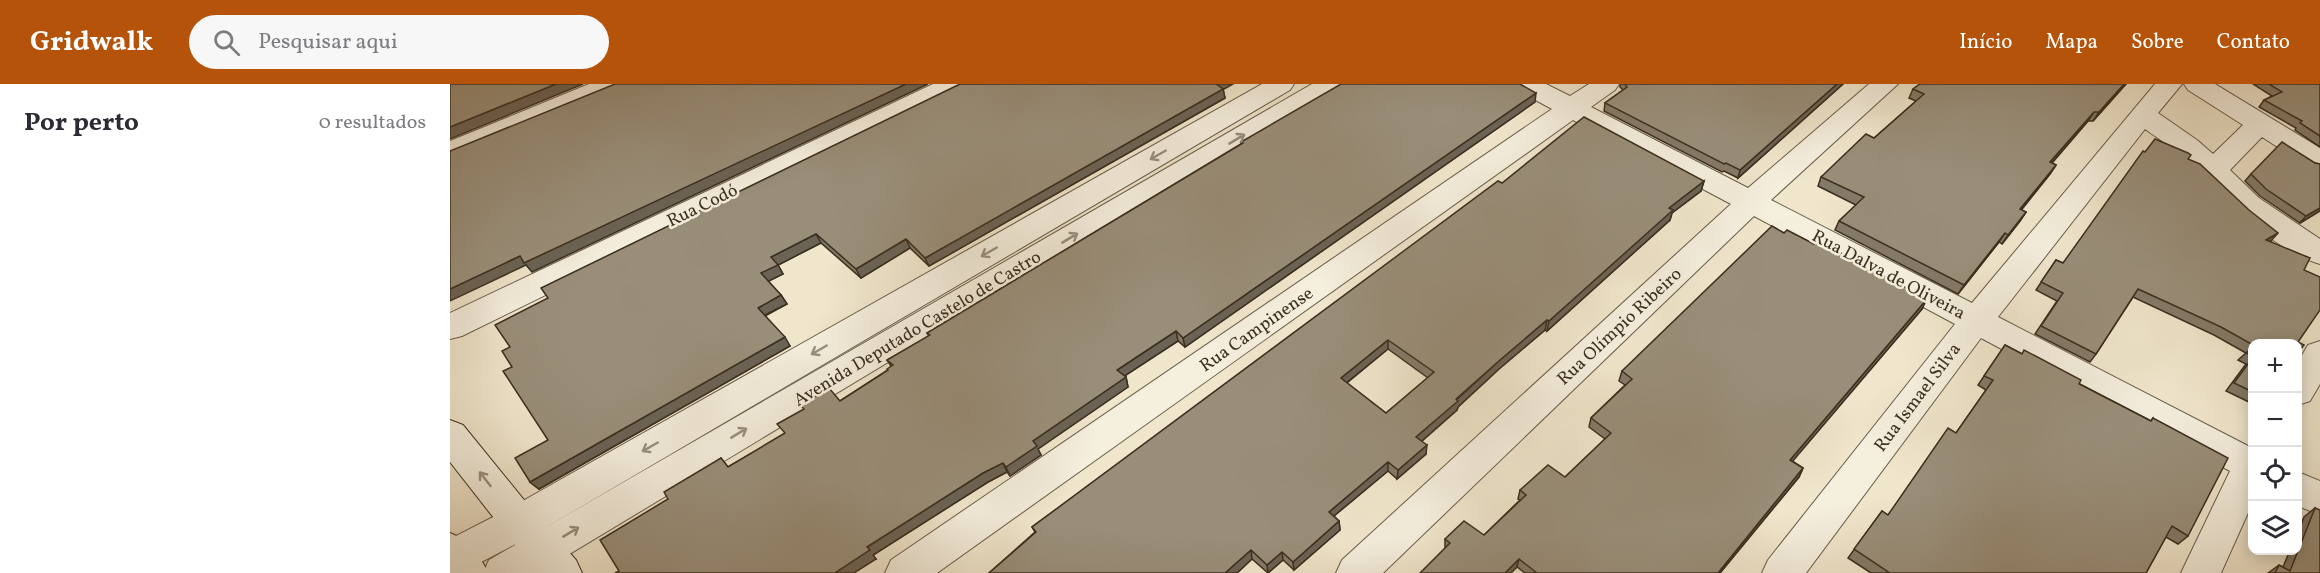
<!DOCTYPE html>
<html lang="pt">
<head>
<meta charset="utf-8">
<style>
  body { margin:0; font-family:Vollkorn,serif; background:#f7f7f7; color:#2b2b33 }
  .controls { position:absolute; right:18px; bottom:18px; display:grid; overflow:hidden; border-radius:12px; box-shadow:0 3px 15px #0003 }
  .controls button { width:54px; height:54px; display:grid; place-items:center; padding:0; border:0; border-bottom:2px solid #e1e1e2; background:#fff; color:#2b2b33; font:30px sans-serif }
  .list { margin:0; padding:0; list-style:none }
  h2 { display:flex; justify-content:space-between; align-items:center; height:78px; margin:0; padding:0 24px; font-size:26px }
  h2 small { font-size:20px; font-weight:400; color:#7c7c81 }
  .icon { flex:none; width:33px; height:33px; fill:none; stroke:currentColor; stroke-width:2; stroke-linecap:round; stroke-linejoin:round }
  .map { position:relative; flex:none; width:1870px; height:489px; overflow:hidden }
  header { display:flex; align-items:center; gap:36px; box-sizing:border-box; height:84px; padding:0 30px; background:#b45309; color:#fff }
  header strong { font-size:28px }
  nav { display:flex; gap:33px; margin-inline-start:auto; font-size:21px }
  .search { width:420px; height:54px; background:#f7f7f7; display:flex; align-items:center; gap:15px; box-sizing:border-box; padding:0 21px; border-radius:33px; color:#7c7c81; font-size:22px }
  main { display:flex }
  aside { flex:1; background:#fff }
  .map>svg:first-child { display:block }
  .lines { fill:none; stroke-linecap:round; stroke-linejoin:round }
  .minor-casing { stroke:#685d4a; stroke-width:2 }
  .secondary-casing { stroke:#3b2f1f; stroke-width:2 }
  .minor { fill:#f5efde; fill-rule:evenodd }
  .secondary { fill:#f5efde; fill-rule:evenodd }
  .wall { fill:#847a68; stroke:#3b2f1f; stroke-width:1.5; fill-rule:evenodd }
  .shaded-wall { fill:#6b6355; stroke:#3b2f1f; stroke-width:1.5 }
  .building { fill:#998e79; stroke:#3b2f1f; stroke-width:1.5; fill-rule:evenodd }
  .oneway { stroke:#988f7e }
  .labels { text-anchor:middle; stroke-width:5; stroke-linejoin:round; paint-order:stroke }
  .street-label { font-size:18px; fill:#3b2f1f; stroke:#f5efde }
</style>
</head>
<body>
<header>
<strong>Gridwalk</strong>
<div class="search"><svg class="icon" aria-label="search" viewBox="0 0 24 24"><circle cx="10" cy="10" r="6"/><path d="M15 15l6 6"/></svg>Pesquisar aqui</div>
<nav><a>Início</a><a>Mapa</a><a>Sobre</a><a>Contato</a></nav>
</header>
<main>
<aside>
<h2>Por perto<small>0 resultados</small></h2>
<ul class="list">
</ul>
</aside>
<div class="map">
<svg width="1870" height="489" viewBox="0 0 1870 489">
  <rect width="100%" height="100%" fill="#f0e6cc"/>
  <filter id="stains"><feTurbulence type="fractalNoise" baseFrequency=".00333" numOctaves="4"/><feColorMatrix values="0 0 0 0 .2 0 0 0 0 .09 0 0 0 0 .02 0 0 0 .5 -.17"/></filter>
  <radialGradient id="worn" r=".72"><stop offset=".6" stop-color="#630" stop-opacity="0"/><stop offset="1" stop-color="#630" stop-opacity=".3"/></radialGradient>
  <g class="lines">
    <g class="minor-casing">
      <g id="minor">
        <polygon points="139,0 175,0 171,6 0,76 0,57"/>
        <polygon points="483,0 517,0 513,6 12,252 0,255 0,229"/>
        <polygon points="812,0 844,0 840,6 83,451 14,487 0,489 0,455 55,427"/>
        <polygon points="862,0 894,0 890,6 88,489 33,489 39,476"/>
        <path d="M1063,0H1096L1120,12L1139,0H1169L1165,6L1141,23L1298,104L1419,0H1448L1321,116L1522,219L1705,0H1732L1708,29L1747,56L1763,70L1793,41L1738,6L1734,0H1765L1870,64V86L1860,84L1812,53L1780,86L1809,114L1870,155V180C1816,164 1769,106 1728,70C1718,60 1706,53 1695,45L1548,233L1802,364V420L1771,489H1731L1780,387L1531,254L1356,489H1312L1318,476L1505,240L1304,132L933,489H886L892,476L1281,120L1123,36L487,489H435L441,476L1102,25L1067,6Z"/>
        <polygon points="1870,257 1870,300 1860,317 1848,321 1848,278 1858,261"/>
        <polygon points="1848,388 1870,397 1870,431 1848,422"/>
      </g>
    </g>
    <g class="secondary-casing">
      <g id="secondary">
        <polygon points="0,336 13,341 83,427 126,476 132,489 87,489 0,378"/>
        <path d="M0,449C19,456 30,471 38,489H0Z"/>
      </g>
    </g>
    <use href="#minor" class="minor"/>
    <use href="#secondary" class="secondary"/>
  </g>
  <g class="wall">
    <polygon points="1170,0 1393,0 1288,94 1274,87 1272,88 1154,27 1155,19 1173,6 1170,3"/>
    <polygon points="1470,0 1676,0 1643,37 1638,37 1602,79 1606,81 1600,90 1571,126 1576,128 1570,137 1552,160 1549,158 1508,210 1385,146 1389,137 1406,121 1368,102 1371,93 1424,54 1466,17 1459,14 1463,5"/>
    <polygon points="1803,0 1870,0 1870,63 1845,46 1846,44 1809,23 1814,16 1822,12"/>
    <polygon points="773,5 775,14 479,182 460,164 411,194 371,159 328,181 333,190 318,197 331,211 337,220 315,232 340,262 89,405 80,398 98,356 62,283 60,263 98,214"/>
    <polygon points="1085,18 735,263 728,257 674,292 676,293 678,303 588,365 591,371 560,392 557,388 538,398 423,471 426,475 169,487 218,415 271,374 278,383 390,317 438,286 441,282 437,276 479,252 477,249 791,60 791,58"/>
    <polygon points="1738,75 1821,157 1820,157 1854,186 1848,258 1803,260 1803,320 1776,307 1796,280 1788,276 1796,269 1764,251 1683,213 1646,270 1640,278 1585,250 1607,217 1586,206 1606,176 1613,179"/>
    <polygon points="1865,79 1870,80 1870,127 1850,139 1810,112 1795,97 1801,90"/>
    <path d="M1254,97L1251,107L1222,129L1220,136L1097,247L1095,246L1049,285L1008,323L1007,326L972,357L976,370L947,395L938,387L884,432L889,437L890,446L844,486L833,476L818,489L802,475L787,489H539L585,448L582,443L1052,99ZM938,265L978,294L936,329L897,299Z"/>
    <polygon points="1472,225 1342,377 1353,384 1349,393 1270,489 1075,489 1067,483 995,464 995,455 1034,451 1070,416 1068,415 1070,406 1115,393 1155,355 1139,343 1141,334 1175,301 1169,297 1172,287"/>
    <polygon points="1555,261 1701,337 1703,334 1738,452 1728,460 1716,453 1696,489 1421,489 1398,474 1432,427 1438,431 1506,349 1536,306 1528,301"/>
    <polygon points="1865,424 1870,489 1818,489 1829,481 1833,483 1840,466 1848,466 1848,448 1854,433"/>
  </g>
  <g class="shaded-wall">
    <polygon points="106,0 133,0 0,55 0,43"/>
    <polygon points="456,0 478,0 82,188 76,181 0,217 0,205 70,172"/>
    <polygon points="766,0 783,0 767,9"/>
    <polygon points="1387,0 1393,0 1288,94 1290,86"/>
    <polygon points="1674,0 1676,0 1643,37 1649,28"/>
    <polygon points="773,5 775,14 479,182 475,174"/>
    <polygon points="1086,9 1085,18 735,263 733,254"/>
    <polygon points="1644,28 1638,37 1595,87 1600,78"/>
    <polygon points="1606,81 1600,90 1565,134 1570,125"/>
    <polygon points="1254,97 1251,107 1222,129 1220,136 1097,247 1099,237 1219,124"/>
    <polygon points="1870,124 1870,127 1850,139 1856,132"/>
    <polygon points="1576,128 1570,137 1552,160 1558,151"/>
    <polygon points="1555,149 1549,158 1508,210 1514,201"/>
    <polygon points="1828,149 1821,157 1809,164 1816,156"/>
    <polygon points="366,150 371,159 328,181 333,190 317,198 311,189 321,173"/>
    <polygon points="456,155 460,164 411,194 406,185"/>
    <polygon points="331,211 337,220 313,232 308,224"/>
    <polygon points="1477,215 1472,225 1336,385 1340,376"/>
    <polygon points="1097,236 1095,246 1049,285 1008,323 1007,326 966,362 966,353 1050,276"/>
    <polygon points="726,247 728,257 670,295 667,286"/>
    <polygon points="335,253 340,262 89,405 80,398"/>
    <polygon points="938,256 938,265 891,303 891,294"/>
    <polygon points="676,293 678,303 588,365 591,371 560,392 556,383 583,357"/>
    <polygon points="977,361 976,370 947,395 948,386"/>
    <polygon points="938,378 938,387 879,436 879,428"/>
    <polygon points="553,379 557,388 538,398 423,471 426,475 404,489 385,489 417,463 533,389"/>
    <polygon points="1353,384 1349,393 1270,489 1268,489"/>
    <polygon points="889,437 890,446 844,486 843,478"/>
    <polygon points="801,466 802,475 787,489 775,489"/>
    <polygon points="832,468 833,476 818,489 817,481"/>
    <polygon points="1069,475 1067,483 1061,489 1055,489"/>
  </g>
  <g class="building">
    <polygon points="0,0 106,0 0,43"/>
    <polygon points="165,0 456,0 74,179 70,172 0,205 0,67"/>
    <polygon points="510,0 766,0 773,5 475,174 456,155 406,185 366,150 321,173 328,181 311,189 331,211 308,224 335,253 80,398 65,374 98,356 53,287 62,283 52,267 60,263 45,241 98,214 91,204"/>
    <polygon points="891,0 1070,0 1086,9 733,254 726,247 667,286 676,293 583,357 587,362 556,383 553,379 533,389 417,463 420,466 385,489 165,489 169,487 150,456 218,415 214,408 271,374 278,383 335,349 327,340 354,325 350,321 379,304 390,317 438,286 437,285 443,281 437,276 480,251 477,249 793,59 791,58"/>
    <polygon points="1175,0 1387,0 1290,86 1276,79 1274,80 1155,19 1177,3"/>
    <polygon points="1470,0 1674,0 1649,28 1644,28 1600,78 1606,81 1570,125 1576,128 1558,151 1555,149 1514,201 1389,137 1414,113 1371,93 1416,50 1424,54 1474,10 1463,5"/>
    <polygon points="1819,0 1870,0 1870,52 1850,39 1852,37 1814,16 1832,8"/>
    <path d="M1134,33L1254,97L1219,124L1223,126L1099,237L1097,236L1050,276L1006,315L1008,317L966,353L977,361L948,386L938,378L879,428L889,437L843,478L832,468L817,481L801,466L775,489H539L586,448L582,443L1048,97L1052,99ZM938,256L984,288L936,329L891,294Z"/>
    <polygon points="1705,55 1738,69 1741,71 1738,75 1750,80 1799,126 1828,149 1816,156 1860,174 1854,186 1870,193 1870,226 1848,258 1854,261 1848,269 1848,260 1803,260 1803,261 1771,243 1688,205 1646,270 1591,242 1613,209 1591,198 1606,176 1613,179 1693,67 1695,68"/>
    <polygon points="1832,58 1865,79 1870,80 1870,124 1856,132 1816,105 1801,90"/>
    <polygon points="1322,142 1334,149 1337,146 1364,160 1368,157 1477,215 1340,376 1353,384 1268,489 1087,489 1069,475 1055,489 970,489 1000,459 995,455 1014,437 1034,451 1076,411 1070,406 1098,381 1115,393 1161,349 1141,334 1182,295 1172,287"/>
    <polygon points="1555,261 1572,270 1574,266 1631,296 1629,300 1701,337 1703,334 1778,374 1738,452 1722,442 1696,489 1440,489 1404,465 1432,427 1438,431 1498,344 1506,349 1543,296 1534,292"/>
    <polygon points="1803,263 1803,272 1796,269"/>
    <polygon points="1803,273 1803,308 1784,299"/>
    <polygon points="1865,424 1870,426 1870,489 1825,489 1829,481 1840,487"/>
  </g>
  <defs><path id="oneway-shaft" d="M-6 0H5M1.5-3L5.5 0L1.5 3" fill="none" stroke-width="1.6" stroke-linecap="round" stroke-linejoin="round" transform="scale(1.5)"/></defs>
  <g class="oneway">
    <use href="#oneway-shaft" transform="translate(787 55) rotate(-31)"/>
    <use href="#oneway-shaft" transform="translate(708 71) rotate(150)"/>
    <use href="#oneway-shaft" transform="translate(620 154) rotate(-31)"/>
    <use href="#oneway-shaft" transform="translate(539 168) rotate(150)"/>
    <use href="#oneway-shaft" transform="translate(369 266) rotate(150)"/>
    <use href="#oneway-shaft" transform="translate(289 349) rotate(-31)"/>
    <use href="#oneway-shaft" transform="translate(200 363) rotate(150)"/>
    <use href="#oneway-shaft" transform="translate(35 395) rotate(-128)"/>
    <use href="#oneway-shaft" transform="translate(121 448) rotate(-31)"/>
  </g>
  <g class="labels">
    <g class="street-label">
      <text transform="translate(252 121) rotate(-26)" y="6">Rua Codó</text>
      <text transform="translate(1439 190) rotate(28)" y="6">Rua Dalva de Oliveira</text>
      <text transform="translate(1169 242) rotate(-43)" y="6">Rua Olímpio Ribeiro</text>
      <text transform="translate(467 244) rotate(-31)" y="6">Avenida Deputado Castelo de Castro</text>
      <text transform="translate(806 245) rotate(-35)" y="6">Rua Campinense</text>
      <text transform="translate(1467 313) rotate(-53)" y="6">Rua Ismael Silva</text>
    </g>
  </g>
  <rect width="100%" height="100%" filter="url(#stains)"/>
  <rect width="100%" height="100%" fill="url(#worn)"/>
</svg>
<div class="controls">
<button>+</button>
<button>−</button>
<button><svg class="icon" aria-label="locate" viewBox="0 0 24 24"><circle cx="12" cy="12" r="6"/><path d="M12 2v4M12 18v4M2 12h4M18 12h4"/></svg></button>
<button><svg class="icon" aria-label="layers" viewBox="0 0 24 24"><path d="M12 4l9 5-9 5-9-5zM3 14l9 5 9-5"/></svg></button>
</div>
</div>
</main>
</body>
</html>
